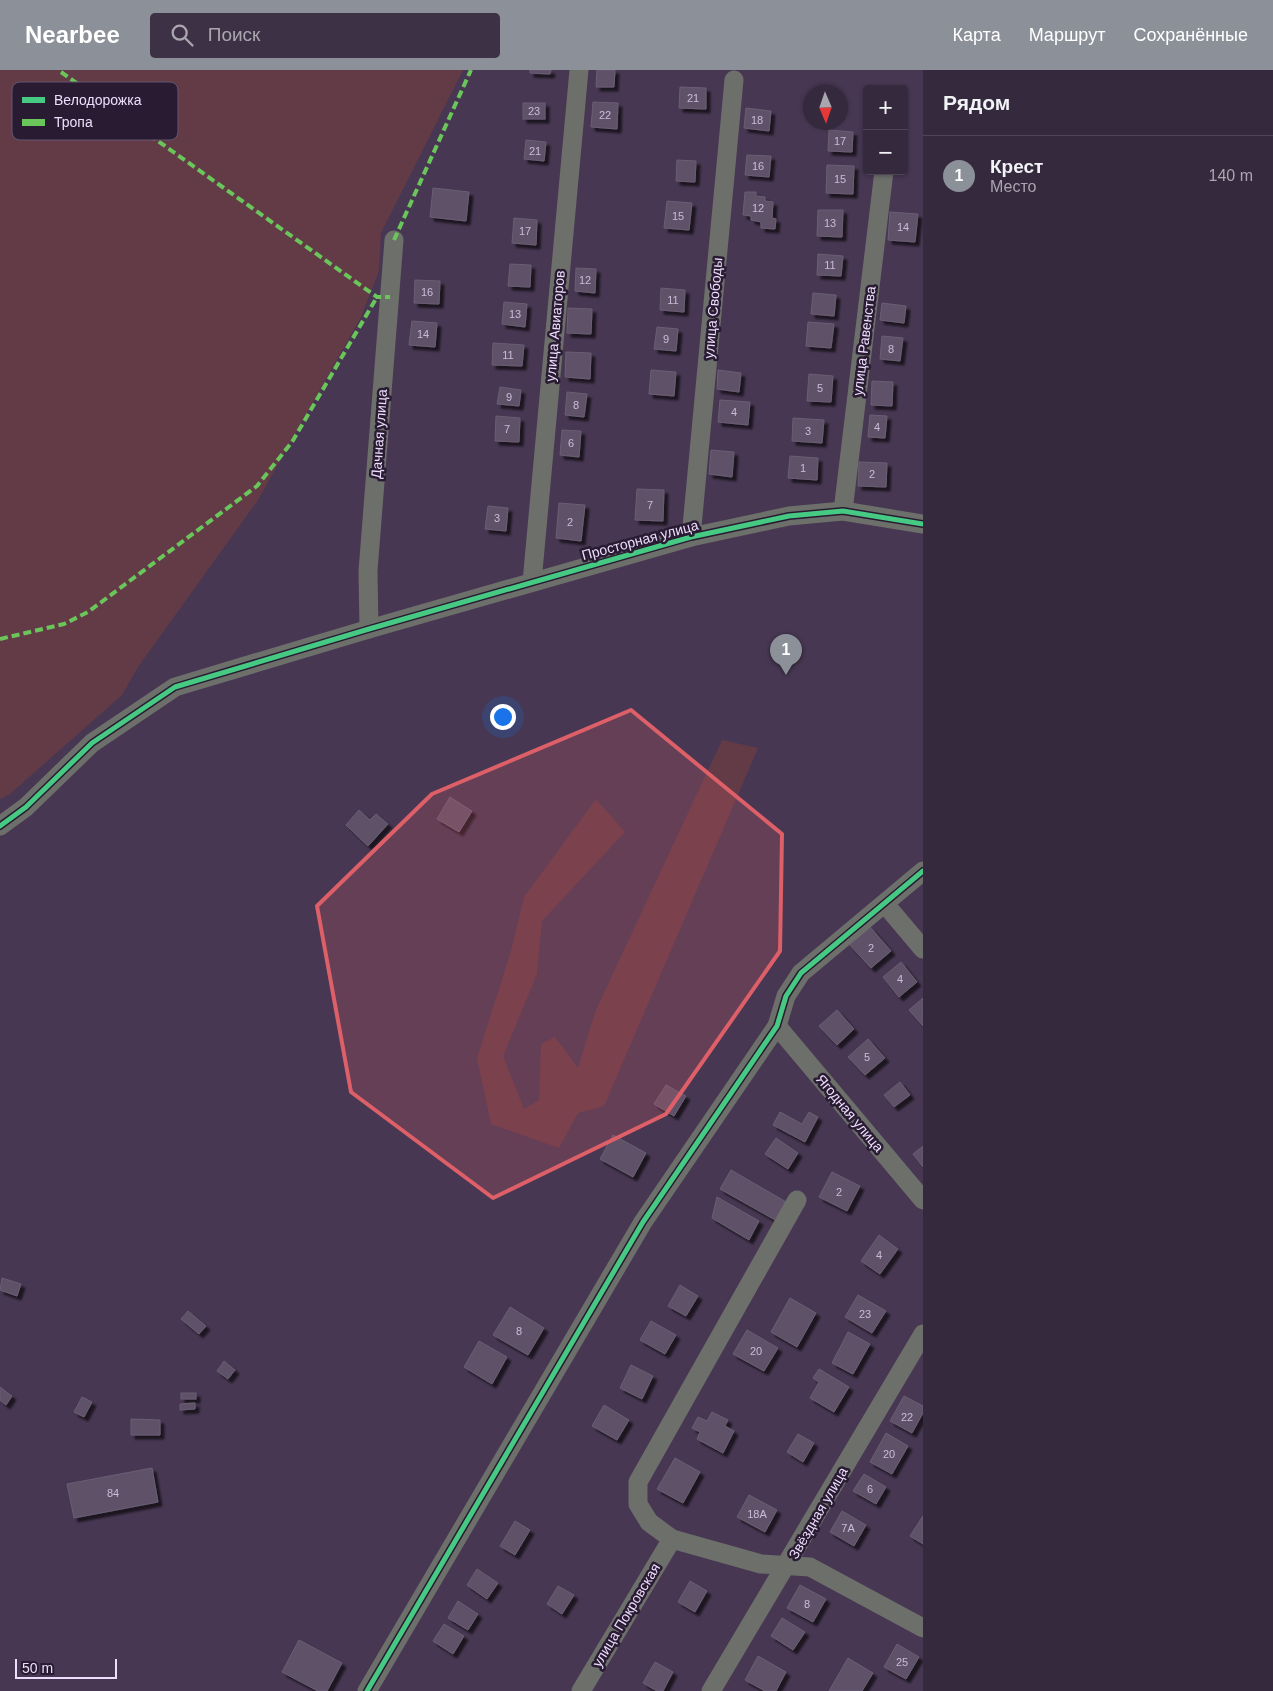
<!DOCTYPE html>
<html lang="ru">
<head>
<meta charset="utf-8">
<style>
  body { margin:0; font-family:Arial,sans-serif; background:#3d3145; color:#f1f3f6 }
  .controls { position:absolute; right:15px; top:15px; display:grid; overflow:hidden; border-radius:5px; box-shadow:0 1px 4px #0004 }
  .controls button { width:45px; height:45px; display:grid; place-items:center; padding:0; border:0; border-bottom:1px solid #4f4558; background:#35293e; color:#f1f3f6; font:25px sans-serif }
  .compass { position:absolute; left:803px; top:15px; width:45px; height:45px; border-radius:50%; background:#35293e; box-shadow:0 1px 4px #0004; rotate:178deg }
  .scale { position:absolute; left:15px; bottom:12px; width:102px; box-sizing:border-box; padding-left:5px; border:2px solid #eedefd; border-top:0; font-size:14px; line-height:18px; white-space:nowrap; color:#eedefd; -webkit-text-stroke:4px #281b32; paint-order:stroke }
  .you { position:absolute; left:502px; top:646px; width:18px; height:18px; margin:-12px; border:4px solid #fff; border-radius:50%; background:#1a73e8; box-shadow:0 0 0 8px #1a73e833 }
  .badge { display:grid; place-items:center; width:32px; height:32px; border-radius:50%; background:#8c9099; color:#fff; font-size:16px; font-weight:700 }
  .pin { position:absolute; translate:-50% -41px; filter:drop-shadow(0 1px 2px #0008) }
  .pin::after { content:''; position:absolute; top:26px; width:18px; height:15px; background:inherit; clip-path:polygon(0 0,100% 0,50% 100%) }
  .list { margin:0; padding:0; list-style:none }
  h2 { display:flex; justify-content:space-between; align-items:center; height:65px; margin:0; padding:0 20px; font-size:21px }
  h2 small { font-size:16px; font-weight:400; color:#aaa6b0 }
  .list li { display:grid; grid-template-columns:32px 1fr auto; gap:15px; align-items:center; box-sizing:border-box; height:80px; padding:0 20px; border-top:1px solid #4f4558 }
  .list b { display:block; font-size:19px; white-space:nowrap }
  .list p { margin:0; font-size:16px; white-space:nowrap; color:#aaa6b0 }
  .list em { font-size:16px; font-style:normal; color:#aaa6b0 }
  .icon { flex:none; width:28px; height:28px; fill:none; stroke:currentColor; stroke-width:2; stroke-linecap:round; stroke-linejoin:round }
  .map { position:relative; flex:none; width:923px; height:1621px; overflow:hidden }
  header { display:flex; align-items:center; gap:30px; box-sizing:border-box; height:70px; padding:0 25px; background:#8c9099; color:#fff }
  header strong { font-size:24px }
  nav { display:flex; gap:28px; margin-inline-start:auto; font-size:18px }
  .search { width:350px; height:45px; background:#3d3145; display:flex; align-items:center; gap:12px; box-sizing:border-box; padding:0 18px; border-radius:5px; color:#aaa6b0; font-size:19px }
  main { display:flex }
  aside { flex:1; background:#35293e }
  .map>svg:first-child { display:block }
  .green { fill:#633b46 }
  .building { fill:#5e5168; stroke:#6a5e74; filter:url(#shadow) }
  .lines { fill:none; stroke-linecap:round; stroke-linejoin:round }
  .minor { stroke:#6d6f6b; stroke-width:19 }
  .quiet { stroke:#6ac65a; stroke-width:4; stroke-dasharray:8 4; stroke-linecap:butt }
  .cycleway-casing { stroke:#281b32; stroke-width:8 }
  .cycleway { stroke:#46c982; stroke-width:5 }
  .marked { fill:#dd5f68; fill-opacity:0.2; stroke:#dd5f68; stroke-width:4; stroke-linejoin:round }
  .labels { text-anchor:middle; stroke-width:5; stroke-linejoin:round; paint-order:stroke }
  .number-label { font-size:11px; fill:#cabbd8 }
  .street-label { font-size:14px; fill:#eedefd; stroke:#281b32 }
  .key { fill:#281b32; stroke:#63566f; stroke-width:1 }
  .key-label { font-size:14px; fill:#eedefd }
</style>
</head>
<body>
<header>
<strong>Nearbee</strong>
<div class="search"><svg class="icon" aria-label="search" viewBox="0 0 24 24"><circle cx="10" cy="10" r="6"/><path d="M15 15l6 6"/></svg>Поиск</div>
<nav><a>Карта</a><a>Маршрут</a><a>Сохранённые</a></nav>
</header>
<main>
<div class="map">
<svg width="923" height="1621" viewBox="0 0 923 1621">
  <defs>
    <filter id="shadow"><feDropShadow dx="4" dy="4" stdDeviation="1" flood-color="#0009"/></filter>
  </defs>
  <rect width="100%" height="100%" fill="#473752"/>
  <g class="green">
    <polygon points="0,0 463,0 381,163 379,201 361,247 258,430 138,597 122,625 10,724 0,729"/>
    <polygon points="722,670 758,678 604,1036 578,1043 559,1078 491,1054 477,988 511,881 524,827 596,729 625,762 542,851 537,904 503,986 524,1039 539,1030 541,974 555,967 578,998 595,942"/>
  </g>
  <g class="building">
    <polygon points="530,0 551,0 550,4 530,3"/>
    <polygon points="597,0 615,0 614,17 596,17"/>
    <polygon points="680,17 706,18 706,39 679,38"/>
    <polygon points="593,32 618,33 617,59 591,57"/>
    <rect x="523" y="33" width="22" height="16"/>
    <polygon points="746,38 771,41 769,61 744,58"/>
    <polygon points="829,60 853,62 852,82 828,81"/>
    <polygon points="526,70 546,72 544,91 524,89"/>
    <polygon points="747,85 771,86 769,107 745,105"/>
    <polygon points="677,90 696,91 695,112 676,111"/>
    <polygon points="827,95 854,96 853,124 826,123"/>
    <polygon points="433,118 469,122 466,151 430,147"/>
    <polygon points="745,122 756,122 756,126 765,127 765,131 773,132 772,148 776,149 775,159 761,158 761,152 751,150 751,146 743,145"/>
    <polygon points="667,131 692,133 689,160 664,158"/>
    <polygon points="818,140 843,140 842,167 817,166"/>
    <polygon points="890,142 918,144 915,172 888,170"/>
    <polygon points="514,148 537,150 536,175 512,173"/>
    <polygon points="818,184 843,186 841,206 817,205"/>
    <polygon points="510,194 531,195 530,217 508,216"/>
    <polygon points="576,198 596,199 595,223 575,221"/>
    <polygon points="415,210 440,211 439,234 414,233"/>
    <polygon points="661,218 685,220 684,242 660,240"/>
    <polygon points="813,223 836,225 834,246 811,244"/>
    <polygon points="504,232 527,234 525,257 502,254"/>
    <polygon points="882,233 906,236 904,253 880,250"/>
    <polygon points="568,238 592,239 591,264 567,263"/>
    <polygon points="412,251 437,253 435,277 409,275"/>
    <polygon points="808,252 834,254 831,278 806,276"/>
    <polygon points="657,257 678,259 676,281 654,279"/>
    <polygon points="882,266 903,268 900,291 880,289"/>
    <polygon points="493,273 524,275 522,296 492,295"/>
    <polygon points="566,282 591,283 590,309 565,307"/>
    <polygon points="651,300 676,302 674,326 649,324"/>
    <polygon points="718,300 741,303 739,322 717,319"/>
    <polygon points="809,304 833,306 831,332 807,331"/>
    <polygon points="872,311 893,312 892,336 871,335"/>
    <polygon points="500,317 521,320 519,336 497,334"/>
    <polygon points="567,322 587,324 584,347 565,345"/>
    <polygon points="720,330 750,332 748,355 718,352"/>
    <polygon points="870,345 887,346 885,368 868,367"/>
    <polygon points="496,346 520,348 519,372 495,371"/>
    <polygon points="793,348 824,350 822,373 792,371"/>
    <polygon points="562,360 581,361 579,387 560,385"/>
    <polygon points="711,380 734,382 732,407 709,404"/>
    <polygon points="790,386 818,388 817,410 788,408"/>
    <polygon points="859,392 887,393 886,417 858,416"/>
    <polygon points="637,419 664,420 663,451 635,450"/>
    <polygon points="559,433 585,435 581,471 556,468"/>
    <polygon points="488,436 508,438 506,461 485,459"/>
    <polygon points="450,727 472,741 459,762 437,749"/>
    <polygon points="359,740 370,750 376,744 388,754 368,776 346,755"/>
    <polygon points="870,857 891,881 871,898 850,875"/>
    <polygon points="901,892 917,912 899,927 883,907"/>
    <polygon points="923,928 923,956 909,940"/>
    <polygon points="837,940 854,959 837,975 819,956"/>
    <polygon points="868,969 885,988 865,1005 848,987"/>
    <polygon points="900,1012 910,1025 894,1037 884,1025"/>
    <polygon points="666,1015 686,1026 674,1046 654,1034"/>
    <polygon points="780,1042 802,1054 809,1042 818,1047 805,1072 773,1055"/>
    <polygon points="613,1065 646,1083 633,1107 600,1089"/>
    <polygon points="776,1068 798,1083 788,1099 765,1084"/>
    <polygon points="923,1076 923,1097 913,1084"/>
    <polygon points="731,1100 788,1133 777,1151 720,1119"/>
    <polygon points="832,1102 860,1116 847,1141 819,1127"/>
    <polygon points="717,1127 759,1151 749,1170 712,1148"/>
    <polygon points="879,1165 898,1179 880,1204 861,1191"/>
    <polygon points="2,1208 21,1214 17,1226 0,1220"/>
    <polygon points="680,1215 698,1226 686,1246 668,1236"/>
    <polygon points="858,1225 886,1241 872,1263 845,1247"/>
    <polygon points="790,1228 816,1243 797,1277 771,1262"/>
    <polygon points="510,1237 544,1258 528,1285 493,1265"/>
    <polygon points="188,1241 206,1256 199,1264 181,1249"/>
    <polygon points="651,1251 676,1265 665,1284 640,1270"/>
    <polygon points="747,1260 778,1278 764,1301 733,1284"/>
    <polygon points="848,1262 870,1274 853,1304 832,1293"/>
    <polygon points="479,1271 507,1287 492,1314 464,1297"/>
    <polygon points="224,1291 235,1300 228,1309 217,1301"/>
    <polygon points="631,1295 653,1306 642,1329 620,1318"/>
    <polygon points="819,1299 849,1317 834,1342 810,1328 819,1312 813,1308"/>
    <polygon points="0,1317 12,1326 6,1335 0,1330"/>
    <rect x="181" y="1323" width="15" height="6"/>
    <polygon points="904,1326 923,1336 923,1343 912,1363 890,1351"/>
    <polygon points="82,1327 92,1332 84,1347 74,1342"/>
    <polygon points="195,1333 195,1339 180,1340 180,1334"/>
    <polygon points="604,1335 629,1350 617,1370 592,1356"/>
    <polygon points="712,1342 728,1350 725,1356 734,1361 723,1383 697,1369 700,1362 692,1358 698,1347 707,1351"/>
    <polygon points="131,1349 160,1350 160,1365 131,1365"/>
    <polygon points="886,1363 908,1376 892,1404 870,1392"/>
    <polygon points="798,1364 814,1373 803,1392 787,1382"/>
    <polygon points="675,1388 700,1402 683,1433 657,1419"/>
    <polygon points="152,1398 158,1432 74,1448 67,1414"/>
    <polygon points="864,1404 886,1417 876,1434 853,1421"/>
    <polygon points="749,1425 777,1440 765,1462 737,1447"/>
    <polygon points="842,1441 866,1455 854,1476 830,1462"/>
    <polygon points="923,1446 923,1474 910,1466"/>
    <polygon points="515,1451 530,1460 515,1485 500,1476"/>
    <polygon points="477,1499 498,1513 487,1529 467,1515"/>
    <polygon points="690,1511 707,1521 695,1542 678,1532"/>
    <polygon points="800,1515 826,1529 813,1552 787,1538"/>
    <polygon points="558,1516 574,1525 562,1544 547,1534"/>
    <polygon points="458,1531 478,1544 468,1560 448,1548"/>
    <polygon points="782,1548 805,1562 793,1580 771,1566"/>
    <polygon points="444,1554 464,1566 453,1584 433,1571"/>
    <polygon points="299,1570 342,1593 327,1621 318,1621 282,1602"/>
    <polygon points="897,1574 919,1587 906,1609 884,1597"/>
    <polygon points="758,1586 786,1602 776,1621 765,1621 745,1610"/>
    <polygon points="848,1588 873,1603 862,1621 829,1621"/>
    <polygon points="655,1592 673,1602 663,1621 657,1621 643,1613"/>
  </g>
  <g class="lines">
    <g class="minor">
      <polyline points="843,441 884,101"/>
      <polyline points="691,467 734,10"/>
      <polyline points="532,512 579,0"/>
      <polyline points="369,559 368,501 394,170"/>
      <polyline points="0,756 26,737 92,673 175,617 369,559 691,467 789,446 843,441 923,454"/>
      <polyline points="885,834 923,879"/>
      <polyline points="777,956 923,1130"/>
      <polyline points="797,1130 638,1412 638,1434 649,1452 672,1469 761,1494 810,1497 923,1558"/>
      <polyline points="367,1621 643,1152 777,956 786,926 801,903 923,801"/>
      <polyline points="581,1621 672,1469"/>
      <polyline points="711,1621 923,1264"/>
    </g>
    <g class="quiet">
      <polyline points="61,2 377,227 390,227"/>
      <polyline points="394,170 471,0"/>
      <polyline points="0,569 64,554 88,542 257,416 292,372 377,227"/>
    </g>
    <g class="cycleway-casing">
      <g id="cycleway">
        <polyline points="0,756 26,737 92,673 175,617 369,559 691,467 789,446 843,441 923,454"/>
        <polyline points="367,1621 643,1152 777,956 786,926 801,903 923,801"/>
      </g>
    </g>
    <use href="#cycleway" class="cycleway"/>
  </g>
  <path class="marked" d="M631,640L782,764L780,881L666,1044L493,1128L351,1022L317,836L432,724Z"/>
  <g class="labels">
    <g class="number-label">
      <text x="693" y="32">21</text>
      <text x="534" y="45">23</text>
      <text x="605" y="49">22</text>
      <text x="757" y="54">18</text>
      <text x="840" y="75">17</text>
      <text x="535" y="85">21</text>
      <text x="758" y="100">16</text>
      <text x="840" y="113">15</text>
      <text x="758" y="142">12</text>
      <text x="678" y="150">15</text>
      <text x="830" y="157">13</text>
      <text x="903" y="161">14</text>
      <text x="525" y="165">17</text>
      <text x="830" y="199">11</text>
      <text x="585" y="214">12</text>
      <text x="427" y="226">16</text>
      <text x="673" y="234">11</text>
      <text x="515" y="248">13</text>
      <text x="423" y="268">14</text>
      <text x="666" y="273">9</text>
      <text x="891" y="283">8</text>
      <text x="508" y="289">11</text>
      <text x="820" y="322">5</text>
      <text x="509" y="331">9</text>
      <text x="576" y="339">8</text>
      <text x="734" y="346">4</text>
      <text x="877" y="361">4</text>
      <text x="507" y="363">7</text>
      <text x="808" y="365">3</text>
      <text x="571" y="377">6</text>
      <text x="803" y="402">1</text>
      <text x="872" y="408">2</text>
      <text x="650" y="439">7</text>
      <text x="497" y="452">3</text>
      <text x="570" y="456">2</text>
      <text x="871" y="882">2</text>
      <text x="900" y="913">4</text>
      <text x="867" y="991">5</text>
      <text x="839" y="1126">2</text>
      <text x="879" y="1189">4</text>
      <text x="865" y="1248">23</text>
      <text x="519" y="1265">8</text>
      <text x="756" y="1285">20</text>
      <text x="907" y="1351">22</text>
      <text x="889" y="1388">20</text>
      <text x="870" y="1423">6</text>
      <text x="113" y="1427">84</text>
      <text x="757" y="1448">18А</text>
      <text x="848" y="1462">7А</text>
      <text x="807" y="1538">8</text>
      <text x="902" y="1596">25</text>
    </g>
    <g class="street-label">
      <text transform="translate(713 238) rotate(-85)" y="5">улица Свободы</text>
      <text transform="translate(555 256) rotate(-85)" y="5">улица Авиаторов</text>
      <text transform="translate(864 271) rotate(-83)" y="5">улица Равенства</text>
      <text transform="translate(379 364) rotate(-86)" y="5">Дачная улица</text>
      <text transform="translate(640 470) rotate(-15)" y="5">Просторная улица</text>
      <text transform="translate(850 1043) rotate(50)" y="5">Ягодная улица</text>
      <text transform="translate(818 1443) rotate(-60)" y="5">Звёздная улица</text>
      <text transform="translate(626 1545) rotate(-59)" y="5">улица Покровская</text>
    </g>
  </g>
  <rect x="12" y="12" width="166" height="58" rx="8" class="key"/>
  <rect x="22" y="27" width="23" height="6" fill="#46c982"/>
  <rect x="22" y="49" width="23" height="7" fill="#6ac65a"/>
  <g class="key-label">
    <text x="54" y="35">Велодорожка</text>
    <text x="54" y="57">Тропа</text>
  </g>
</svg>
<div class="controls">
<button>+</button>
<button>−</button>
</div>
<svg class="compass" viewBox="-18 -18 36 36"><path d="M0-13l5 13h-10z" fill="#e53935"/><path d="M0 13l5-13h-10z" fill="#aaa6b0"/></svg>
<div class="scale">50 m</div>
<div class="you"></div>
<div class="pin badge" style="left:786px;top:605px">1</div>
</div>
<aside>
<h2>Рядом<small></small></h2>
<ul class="list">
<li><span class="badge">1</span><div><b>Крест</b><p>Место</p></div><em>140 m</em></li>
</ul>
</aside>
</main>
</body>
</html>
